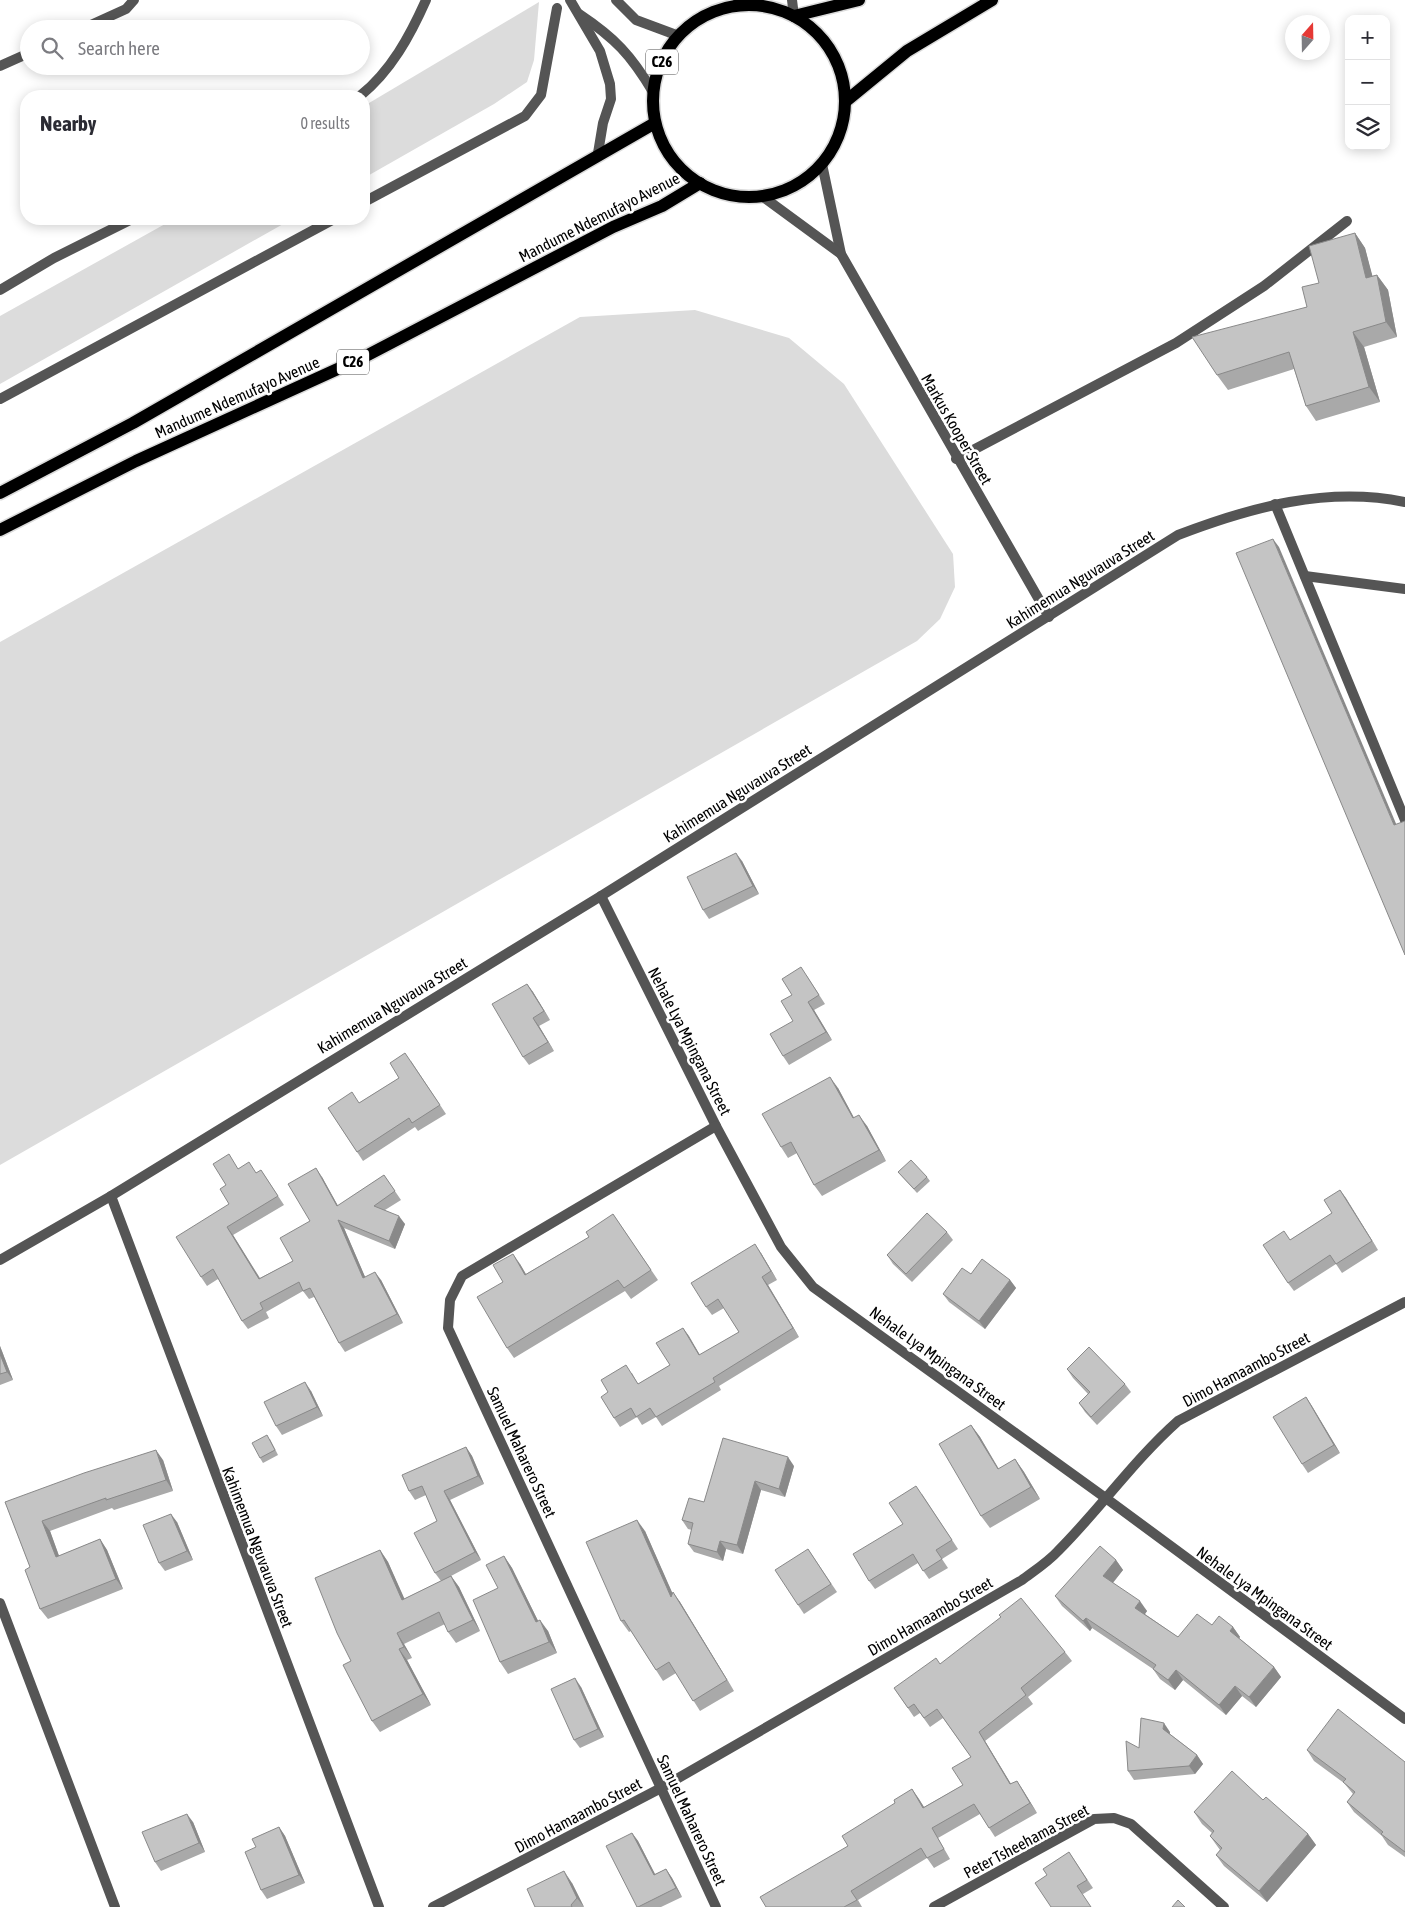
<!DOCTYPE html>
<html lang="en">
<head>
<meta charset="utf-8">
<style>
  body { margin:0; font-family:"Asap Condensed",sans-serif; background:#f7f7f7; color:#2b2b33 }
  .controls { position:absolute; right:15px; top:15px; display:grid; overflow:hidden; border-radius:10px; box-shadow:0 2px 12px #0003 }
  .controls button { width:45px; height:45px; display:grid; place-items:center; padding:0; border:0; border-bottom:1px solid #e1e1e2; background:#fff; color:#2b2b33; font:25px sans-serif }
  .compass { position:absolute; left:1285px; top:15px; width:45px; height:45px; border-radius:50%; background:#fff; box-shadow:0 2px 12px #0003; rotate:20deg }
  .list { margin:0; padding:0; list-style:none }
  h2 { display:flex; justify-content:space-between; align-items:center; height:65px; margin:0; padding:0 20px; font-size:21px }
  h2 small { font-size:16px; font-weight:400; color:#7c7c81 }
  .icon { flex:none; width:28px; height:28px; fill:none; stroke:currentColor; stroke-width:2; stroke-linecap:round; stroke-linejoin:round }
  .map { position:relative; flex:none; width:1405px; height:1907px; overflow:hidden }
  .search { position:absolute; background:#fff; box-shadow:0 2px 12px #0003; left:20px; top:20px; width:350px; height:55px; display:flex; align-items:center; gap:12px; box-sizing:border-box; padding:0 18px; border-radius:28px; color:#7c7c81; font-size:19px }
  .panel { position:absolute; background:#fff; box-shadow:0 2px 12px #0003; left:20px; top:90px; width:350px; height:135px; border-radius:20px }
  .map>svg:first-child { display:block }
  .green { fill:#dcdcdc }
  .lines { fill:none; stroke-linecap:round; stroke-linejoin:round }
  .primary-casing { stroke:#dbdbdb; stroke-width:15 }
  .service { stroke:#555; stroke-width:10 }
  .minor { stroke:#555; stroke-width:10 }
  .primary { stroke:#000; stroke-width:12 }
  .wall { fill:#a9a9a9 }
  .shaded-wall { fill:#898989 }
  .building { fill:#c4c4c4; stroke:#898989 }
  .labels { text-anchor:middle; stroke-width:5; stroke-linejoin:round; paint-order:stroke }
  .shield { fill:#fff; stroke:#4c4c4c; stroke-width:1 }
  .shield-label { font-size:15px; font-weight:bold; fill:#000 }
  .street-label { font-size:16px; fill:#000; stroke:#fff }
</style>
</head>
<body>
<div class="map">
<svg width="1405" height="1907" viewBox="0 0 1405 1907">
  <rect width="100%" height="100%" fill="#fff"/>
  <g class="green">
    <polygon points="539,2 534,60 527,82 494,104 364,178 364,106"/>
    <polygon points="174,219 292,219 0,384 0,316"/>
    <polygon points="695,310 789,338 844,384 953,554 955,587 940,619 917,641 0,1165 0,642 580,317"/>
  </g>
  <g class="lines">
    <g class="primary-casing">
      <g id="primary">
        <circle cx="749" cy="101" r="96"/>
        <polyline points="794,16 859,0"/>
        <polyline points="846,101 907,51 992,0"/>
        <polyline points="0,493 133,423 655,123"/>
        <polyline points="0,530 136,461 364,357 613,227 662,206 700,183"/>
      </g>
    </g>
    <g class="service">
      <polyline points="570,0 600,51 610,84 611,99 603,123 598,153"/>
      <polyline points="616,0 636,20 679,36"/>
      <polyline points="792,0 794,16"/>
      <polyline points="736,6 739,0"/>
      <path d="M579,14C615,38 631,55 653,92"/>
      <polyline points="82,29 126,9 134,0"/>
      <polyline points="0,66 29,53"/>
      <path d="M360,96C391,71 410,36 426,0"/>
      <polyline points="364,202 525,116 541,95 557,8"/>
      <polyline points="0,290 54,258 132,219"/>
      <polyline points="0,399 334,219"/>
      <polyline points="956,459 1176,343 1264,286 1347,221"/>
    </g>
    <g class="minor">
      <polyline points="822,164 841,254 1049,617"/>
      <polyline points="762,196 841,254"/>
      <polyline points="1275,504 1405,820"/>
      <polyline points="1305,576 1405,589"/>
      <polyline points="601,896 716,1126 781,1247 813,1287 1107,1499 1405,1719"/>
      <polyline points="111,1196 379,1907"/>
      <path d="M0,1260L111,1196L601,896L1178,535C1251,507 1327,486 1405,502"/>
      <polyline points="0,1603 115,1907"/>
      <path d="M433,1907L661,1788L1022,1580C1034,1571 1048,1562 1058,1551C1100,1509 1134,1460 1178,1421L1405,1302"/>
      <polyline points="716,1907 448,1328 450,1300 462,1276 716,1126"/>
      <polyline points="934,1907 1094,1819 1114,1818 1131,1824 1224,1907"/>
    </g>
    <use href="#primary" class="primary"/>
  </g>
  <g class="wall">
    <polygon points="1355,233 1365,248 1372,276 1377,275 1388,290 1397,337 1364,347 1380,402 1316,421 1306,406 1294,369 1228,390 1217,375 1307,307 1319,283"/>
    <polygon points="742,861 759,894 709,919 703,910"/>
    <polygon points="807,976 825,1004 814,1010 832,1040 789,1065 783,1056 793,1021 792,995"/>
    <polygon points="527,984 533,992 550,1020 539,1026 554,1051 529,1065 523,1057"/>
    <polygon points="411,1061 446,1114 418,1131 415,1127 363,1161 328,1108 359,1103 399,1078"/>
    <polygon points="838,1088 854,1118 867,1126 886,1161 822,1196 814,1185 797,1153 788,1158 781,1147"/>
    <polygon points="239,1168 256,1173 261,1170 284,1205 233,1235 260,1278 293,1261 310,1221 322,1177 338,1206 384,1175 401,1200 385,1210 405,1224 395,1249 344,1228 365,1277 381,1280 403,1323 345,1352 339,1343 314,1297 309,1299 303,1291 266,1312 269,1318 248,1329 242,1321 218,1279 207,1286 201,1277 229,1204 226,1185"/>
    <polygon points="898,1172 927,1177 930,1181 917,1193"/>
    <polygon points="1340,1190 1378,1250 1342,1273 1336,1264 1294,1291 1288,1283 1290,1240 1332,1213"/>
    <polygon points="613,1214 658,1280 631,1299 625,1291 514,1358 507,1348 503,1282 520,1264 526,1274 589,1237"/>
    <polygon points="947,1232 953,1240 912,1282 893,1264 887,1255"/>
    <polygon points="761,1253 777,1280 768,1285 799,1337 719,1386 721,1390 662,1426 656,1417 642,1425 637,1417 620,1427 614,1418 608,1392 632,1373 638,1384 670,1365 683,1328 700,1355 739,1332 724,1308 712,1315 706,1307"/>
    <polygon points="971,1274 1010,1280 1016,1288 985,1329 949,1302 943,1294"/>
    <polygon points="0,1346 13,1380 0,1385"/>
    <polygon points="1067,1369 1125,1384 1131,1392 1097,1425 1085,1412 1079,1403 1088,1394 1073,1378"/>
    <polygon points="311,1391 323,1416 282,1435 276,1426"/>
    <polygon points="1306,1397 1340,1453 1308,1473 1302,1464"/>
    <polygon points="971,1425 980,1437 999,1469 1015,1459 1024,1472 1040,1499 990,1528 981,1516"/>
    <polygon points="270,1439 278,1455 263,1463 260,1458"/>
    <polygon points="466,1447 472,1456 484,1484 450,1500 481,1560 451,1576 459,1587 480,1631 456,1643 448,1632 445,1624 404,1644 412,1658 407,1660 431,1705 380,1732 372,1721 351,1661 380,1550 388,1562 404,1599 441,1581 435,1573 437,1521 426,1495 415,1500 409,1491"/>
    <polygon points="163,1460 173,1491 114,1510 112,1508 50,1531 59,1556 100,1539 107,1550 123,1589 48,1619 40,1609 30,1567 5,1502"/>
    <polygon points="794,1466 785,1497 761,1490 743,1554 726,1549 723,1561 694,1552 688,1544 692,1530 688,1529 682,1520 704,1502"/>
    <polygon points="922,1494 958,1549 942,1559 948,1568 929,1579 918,1563 875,1589 869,1581 903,1524"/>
    <polygon points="177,1522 193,1560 165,1571 159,1563"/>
    <polygon points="645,1531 672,1593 680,1602 734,1691 700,1711 676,1673 663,1681 631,1631 629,1632 621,1621"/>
    <polygon points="808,1549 837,1592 804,1614 798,1605"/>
    <polygon points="504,1556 512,1568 538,1621 548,1631 557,1653 508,1674 500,1662 498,1588"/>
    <polygon points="1116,1560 1123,1570 1113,1583 1147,1611 1145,1614 1178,1637 1212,1625 1233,1627 1240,1637 1239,1638 1274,1667 1281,1677 1256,1707 1242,1696 1226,1715 1183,1680 1175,1690 1160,1679 1153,1669 1092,1628 1090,1631 1062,1606 1055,1596"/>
    <polygon points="1065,1652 1072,1661 1028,1697 1033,1704 985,1741 1011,1784 1017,1781 1037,1813 995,1837 980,1814 938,1838 950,1859 934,1868 927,1858 858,1900 862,1907 766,1907 848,1846 895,1803 912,1789 924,1807 963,1785 971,1757 943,1718 930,1727 920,1713 914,1717 894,1688 940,1664"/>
    <polygon points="581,1687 604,1737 580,1748 574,1740"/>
    <polygon points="1170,1732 1170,1734 1197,1755 1203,1764 1195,1774 1134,1780 1128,1771 1139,1748"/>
    <polygon points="1307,1750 1405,1762 1405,1857 1388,1845 1382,1836 1354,1812 1347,1802 1353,1794 1344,1783 1314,1761"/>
    <polygon points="1263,1800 1308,1834 1316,1845 1267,1902 1224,1866 1216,1855 1220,1850 1210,1836 1212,1833 1202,1824 1194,1812"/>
    <polygon points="193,1822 205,1852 161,1871 155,1862"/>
    <polygon points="279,1827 285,1836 305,1883 267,1899 261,1890 256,1847"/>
    <polygon points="632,1833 638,1841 655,1874 666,1869 672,1878 682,1897 661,1907 637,1907"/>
    <polygon points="1069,1852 1093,1888 1083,1894 1047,1875"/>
    <polygon points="572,1883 584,1907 535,1907"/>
  </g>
  <g class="shaded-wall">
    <polygon points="1355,233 1365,248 1377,293 1366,278"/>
    <polygon points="1377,275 1388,290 1397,337 1386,322"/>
    <polygon points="1353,332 1364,347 1380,402 1369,387"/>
    <polygon points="1273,539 1279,547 1400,833 1394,825"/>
    <polygon points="736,853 742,861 759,894 753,886"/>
    <polygon points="527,984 533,992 550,1020 544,1011"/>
    <polygon points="808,1002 814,1010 832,1040 826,1032"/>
    <polygon points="533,1018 539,1026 554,1051 548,1042"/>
    <polygon points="830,1077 838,1088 860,1129 853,1118"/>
    <polygon points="859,1115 867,1126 886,1161 879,1150"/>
    <polygon points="316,1168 322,1177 343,1215 337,1206"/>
    <polygon points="1340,1190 1346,1198 1378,1250 1372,1241"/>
    <polygon points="399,1216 405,1224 395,1249 389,1241"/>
    <polygon points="338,1220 344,1228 369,1286 363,1278"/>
    <polygon points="227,1227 233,1235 265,1287 259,1279"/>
    <polygon points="755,1244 761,1253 777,1280 771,1271"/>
    <polygon points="513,1254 520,1264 532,1285 525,1275"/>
    <polygon points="375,1272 381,1280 403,1323 397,1314"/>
    <polygon points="762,1277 768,1285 799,1337 793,1328"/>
    <polygon points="1010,1280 1016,1288 985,1329 979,1321"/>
    <polygon points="683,1328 689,1336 705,1364 699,1355"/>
    <polygon points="0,1346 13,1380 7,1372 0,1354"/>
    <polygon points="305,1382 311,1391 323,1416 317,1407"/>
    <polygon points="1306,1397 1312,1406 1340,1453 1334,1445"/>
    <polygon points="971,1425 980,1437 1006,1482 998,1469"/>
    <polygon points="466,1447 472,1456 484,1484 478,1476"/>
    <polygon points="156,1450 163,1460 173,1491 166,1480"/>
    <polygon points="788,1457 794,1466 785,1497 779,1489"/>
    <polygon points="1015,1459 1024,1472 1040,1499 1031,1487"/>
    <polygon points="755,1481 761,1490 743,1554 737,1545"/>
    <polygon points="444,1491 450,1500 481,1560 475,1552"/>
    <polygon points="171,1514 177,1522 193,1560 187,1551"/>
    <polygon points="637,1520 645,1531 679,1608 671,1597"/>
    <polygon points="42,1521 50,1531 63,1567 56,1557"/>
    <polygon points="100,1539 107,1550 123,1589 116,1579"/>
    <polygon points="720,1541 726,1549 723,1561 717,1552"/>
    <polygon points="380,1550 388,1562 410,1611 402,1600"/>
    <polygon points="504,1556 512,1568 544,1633 536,1622"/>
    <polygon points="1116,1560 1123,1570 1110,1586 1103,1576"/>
    <polygon points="451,1576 459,1587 480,1631 473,1620"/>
    <polygon points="673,1592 680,1602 734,1691 727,1680"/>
    <polygon points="1140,1601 1147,1611 1142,1618 1135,1608"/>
    <polygon points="1086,1618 1092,1628 1090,1631 1083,1621"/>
    <polygon points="540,1620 548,1631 557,1653 549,1642"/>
    <polygon points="1233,1627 1240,1637 1237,1641 1230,1631"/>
    <polygon points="397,1633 404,1644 412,1658 404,1647"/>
    <polygon points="399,1649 407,1660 431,1705 423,1694"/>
    <polygon points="1274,1667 1281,1677 1256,1707 1249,1697"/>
    <polygon points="1176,1670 1183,1680 1175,1690 1168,1680"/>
    <polygon points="575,1678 581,1687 604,1737 598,1729"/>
    <polygon points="1235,1686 1242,1696 1226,1715 1219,1705"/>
    <polygon points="1164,1723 1170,1732 1169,1738 1163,1729"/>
    <polygon points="979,1732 985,1741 1017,1794 1010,1784"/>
    <polygon points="1197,1755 1203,1764 1195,1774 1189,1766"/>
    <polygon points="1017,1781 1023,1790 1037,1813 1030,1803"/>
    <polygon points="912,1789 919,1799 930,1817 923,1808"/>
    <polygon points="187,1814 193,1822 205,1852 199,1843"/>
    <polygon points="279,1827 285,1836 305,1883 299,1875"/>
    <polygon points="632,1833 638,1841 660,1884 654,1875"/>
    <polygon points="1308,1834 1316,1845 1267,1902 1259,1891"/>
    <polygon points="666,1869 672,1878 682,1897 676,1888"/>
    <polygon points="564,1871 572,1883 584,1907 577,1898"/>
  </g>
  <g class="building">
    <polygon points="1355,233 1366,278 1377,275 1386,322 1353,332 1369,387 1306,406 1289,352 1217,375 1192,337 1307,307 1302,287 1319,283 1309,246"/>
    <polygon points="1273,539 1394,825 1405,821 1405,955 1236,553"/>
    <polygon points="736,853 753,886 703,910 687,877"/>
    <polygon points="801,967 819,995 808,1002 826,1032 783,1056 770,1034 793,1021 781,1001 792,995 782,979"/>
    <polygon points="527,984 544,1011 533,1018 548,1042 523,1057 492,1004"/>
    <polygon points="405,1053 440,1105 412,1123 409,1118 357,1152 328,1108 352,1092 359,1103 399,1078 390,1063"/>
    <polygon points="830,1077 853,1118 859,1115 879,1150 814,1185 791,1142 781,1147 762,1114"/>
    <polygon points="229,1154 238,1169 249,1162 256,1173 261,1170 278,1196 227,1227 259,1279 293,1261 280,1238 310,1221 288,1184 316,1168 337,1206 384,1175 395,1191 374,1206 399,1216 389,1241 338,1220 363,1278 375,1272 397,1314 339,1343 310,1288 303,1291 299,1282 260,1303 263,1309 242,1321 213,1269 201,1277 176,1237 229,1204 220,1189 226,1185 213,1164"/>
    <polygon points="911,1160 927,1177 914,1189 898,1172"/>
    <polygon points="1340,1190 1372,1241 1336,1264 1330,1255 1288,1283 1263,1245 1284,1231 1290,1240 1332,1213 1324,1200"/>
    <polygon points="927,1213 947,1232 906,1274 887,1255"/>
    <polygon points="613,1214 651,1270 624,1288 618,1280 507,1348 477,1297 503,1282 493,1265 513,1254 525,1275 589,1237 586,1232"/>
    <polygon points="755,1244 771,1271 762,1277 793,1328 713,1378 715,1382 656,1417 650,1408 636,1417 631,1408 614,1418 601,1397 608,1392 601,1380 626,1365 638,1384 670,1365 656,1343 683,1328 699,1355 739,1332 718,1299 706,1307 691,1283"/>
    <polygon points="982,1259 1010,1280 979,1321 943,1294 962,1268 971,1274"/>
    <polygon points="1089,1347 1125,1384 1091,1417 1079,1403 1090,1392 1067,1369"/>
    <polygon points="0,1354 7,1372 0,1374"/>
    <polygon points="305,1382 317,1407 276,1426 264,1402"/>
    <polygon points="1306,1397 1334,1445 1302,1464 1273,1417"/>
    <polygon points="971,1425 998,1469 1015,1459 1031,1487 981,1516 939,1444"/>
    <polygon points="267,1435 275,1450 260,1458 252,1443"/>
    <polygon points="723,1438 788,1457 779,1489 755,1481 737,1545 720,1541 717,1552 688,1544 693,1523 682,1520 689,1498 704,1502"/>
    <polygon points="466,1447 478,1476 444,1491 475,1552 435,1573 414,1533 437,1521 422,1486 409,1491 402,1475"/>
    <polygon points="156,1450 166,1480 106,1500 106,1498 42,1521 56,1557 100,1539 116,1579 40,1609 25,1570 30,1567 5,1502 84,1473"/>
    <polygon points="916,1486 952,1540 936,1550 942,1559 923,1571 913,1554 869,1581 853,1554 903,1524 889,1503"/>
    <polygon points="171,1514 187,1551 159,1563 143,1525"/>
    <polygon points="637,1520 671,1597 673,1592 727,1680 693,1701 669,1662 656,1670 624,1620 621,1621 586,1542"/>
    <polygon points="1100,1546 1116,1560 1103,1576 1140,1601 1135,1608 1178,1637 1197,1614 1212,1625 1219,1616 1233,1627 1230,1631 1274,1667 1249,1697 1235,1686 1219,1705 1176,1670 1168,1680 1153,1669 1156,1665 1086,1618 1083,1621 1055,1596"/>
    <polygon points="808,1549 831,1584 798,1605 775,1570"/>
    <polygon points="380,1550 402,1600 451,1576 473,1620 448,1632 439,1612 397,1633 404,1647 399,1649 423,1694 372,1721 343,1665 351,1661 337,1633 315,1578"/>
    <polygon points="504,1556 536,1622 540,1620 549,1642 500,1662 473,1600 498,1588 486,1565"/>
    <polygon points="1021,1598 1065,1652 1021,1688 1026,1695 979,1732 1010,1784 1017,1781 1030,1803 989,1828 974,1804 932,1828 944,1849 927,1858 921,1848 851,1891 857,1900 844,1907 766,1907 760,1897 848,1846 842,1836 895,1803 894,1800 912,1789 923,1808 963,1785 952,1768 971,1757 937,1709 924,1718 914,1704 908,1708 894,1688 936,1658 940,1664 1001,1617 999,1615"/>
    <polygon points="575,1678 598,1729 574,1740 551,1689"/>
    <polygon points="1338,1709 1405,1762 1405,1852 1381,1834 1383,1832 1347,1802 1355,1792 1343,1782 1346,1779 1307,1750"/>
    <polygon points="1141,1718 1164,1723 1163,1729 1197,1755 1189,1766 1128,1771 1126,1741 1139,1748"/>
    <polygon points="1232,1771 1263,1800 1266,1797 1308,1834 1259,1891 1216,1855 1222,1848 1210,1836 1214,1831 1194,1812"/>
    <polygon points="187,1814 199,1843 155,1862 142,1832"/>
    <polygon points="279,1827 299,1875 261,1890 245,1852 256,1847 252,1839"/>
    <polygon points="632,1833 654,1875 666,1869 676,1888 638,1907 637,1907 606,1846"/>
    <polygon points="1069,1852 1087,1880 1077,1886 1091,1907 1051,1907 1035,1883 1047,1875 1043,1869"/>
    <polygon points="564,1871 577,1898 571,1905 572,1907 535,1907 527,1889"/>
    <polygon points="1178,1900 1185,1907 1172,1907"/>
  </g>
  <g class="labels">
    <g class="shield">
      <rect x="646" y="49.5" width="32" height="25" rx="4"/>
      <rect x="337" y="349.5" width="32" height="25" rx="4"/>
    </g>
    <g class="shield-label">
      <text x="662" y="67">C26</text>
      <text x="353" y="367">C26</text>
    </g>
    <g class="street-label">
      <text transform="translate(599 217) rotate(-27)" y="6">Mandume Ndemufayo Avenue</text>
      <text transform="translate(237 397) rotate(-24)" y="6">Mandume Ndemufayo Avenue</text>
      <text transform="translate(957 429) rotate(60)" y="6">Markus Kooper Street</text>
      <text transform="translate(1080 579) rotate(-32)" y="6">Kahimemua Nguvauva Street</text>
      <text transform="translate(737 793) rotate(-32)" y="6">Kahimemua Nguvauva Street</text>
      <text transform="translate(392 1005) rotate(-31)" y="6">Kahimemua Nguvauva Street</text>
      <text transform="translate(690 1041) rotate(63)" y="6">Nehale Lya Mpingana Street</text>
      <text transform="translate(938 1358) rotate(36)" y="6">Nehale Lya Mpingana Street</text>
      <text transform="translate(1246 1369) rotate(-28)" y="6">Dimo Hamaambo Street</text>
      <text transform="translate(522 1452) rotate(65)" y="6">Samuel Maharero Street</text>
      <text transform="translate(258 1547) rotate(69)" y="6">Kahimemua Nguvauva Street</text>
      <text transform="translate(1265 1598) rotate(36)" y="6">Nehale Lya Mpingana Street</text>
      <text transform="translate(930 1616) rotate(-30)" y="6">Dimo Hamaambo Street</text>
      <text transform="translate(578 1815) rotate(-28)" y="6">Dimo Hamaambo Street</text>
      <text transform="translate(692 1820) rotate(65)" y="6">Samuel Maharero Street</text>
      <text transform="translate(1026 1841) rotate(-28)" y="6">Peter Tsheehama Street</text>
    </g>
  </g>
</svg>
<div class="controls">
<button>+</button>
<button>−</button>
<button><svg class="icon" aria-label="layers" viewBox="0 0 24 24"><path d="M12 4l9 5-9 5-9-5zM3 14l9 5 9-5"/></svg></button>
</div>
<svg class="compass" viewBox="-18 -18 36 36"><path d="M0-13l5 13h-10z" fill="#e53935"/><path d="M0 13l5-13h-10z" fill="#7c7c81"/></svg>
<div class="search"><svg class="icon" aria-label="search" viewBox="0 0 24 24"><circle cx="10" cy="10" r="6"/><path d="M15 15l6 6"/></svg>Search here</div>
<section class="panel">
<h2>Nearby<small>0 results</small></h2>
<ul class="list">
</ul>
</section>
</div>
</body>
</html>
